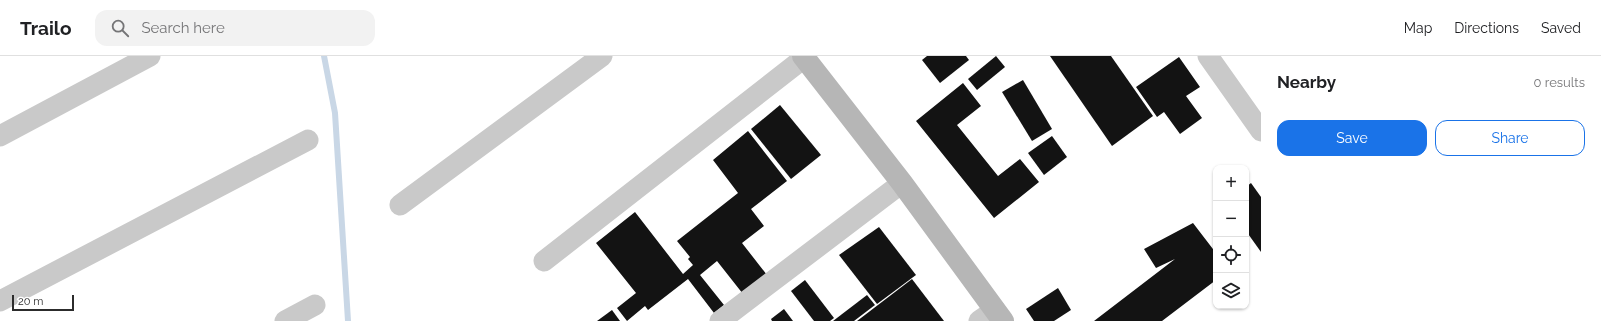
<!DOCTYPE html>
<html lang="en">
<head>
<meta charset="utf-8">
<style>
  body { margin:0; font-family:Raleway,sans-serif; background:#f2f2f2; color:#202124 }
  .controls { position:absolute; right:12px; bottom:12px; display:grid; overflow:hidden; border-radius:8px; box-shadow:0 1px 3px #0004 }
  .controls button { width:36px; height:36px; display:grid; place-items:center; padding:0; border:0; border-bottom:1px solid #e0e0e0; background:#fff; color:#202124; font:20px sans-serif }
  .scale { position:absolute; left:12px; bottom:10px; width:62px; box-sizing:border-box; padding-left:4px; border:2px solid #2c2c2c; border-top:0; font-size:11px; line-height:14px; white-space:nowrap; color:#2c2c2c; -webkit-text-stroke:3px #fff; paint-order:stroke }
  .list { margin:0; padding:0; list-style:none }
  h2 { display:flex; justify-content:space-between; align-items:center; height:52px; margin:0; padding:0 16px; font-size:17px }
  h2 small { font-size:13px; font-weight:400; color:#757577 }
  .actions { display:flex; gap:8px; padding:12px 16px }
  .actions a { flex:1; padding:9px 0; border:1px solid #1a73e8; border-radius:12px; text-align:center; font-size:14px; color:#1a73e8 }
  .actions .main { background:#1a73e8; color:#fff }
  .icon { flex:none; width:22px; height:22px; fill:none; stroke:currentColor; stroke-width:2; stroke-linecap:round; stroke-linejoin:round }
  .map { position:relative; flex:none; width:1261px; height:265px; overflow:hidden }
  header { display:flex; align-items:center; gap:24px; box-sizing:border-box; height:56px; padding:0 20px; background:#fff; border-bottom:1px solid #e0e0e0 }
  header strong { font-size:19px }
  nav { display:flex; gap:22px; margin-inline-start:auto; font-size:14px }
  .search { width:280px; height:36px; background:#f2f2f2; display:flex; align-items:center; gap:10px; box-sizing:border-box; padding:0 14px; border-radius:12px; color:#757577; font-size:15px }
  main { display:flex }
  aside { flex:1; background:#fff }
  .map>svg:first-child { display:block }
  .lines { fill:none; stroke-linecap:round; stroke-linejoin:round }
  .stream { stroke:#c9d7e6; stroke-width:6 }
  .building { fill:#131313 }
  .street { stroke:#c9c9c9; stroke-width:21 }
  .secondary { stroke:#b6b6b6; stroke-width:22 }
</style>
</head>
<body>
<header>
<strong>Trailo</strong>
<div class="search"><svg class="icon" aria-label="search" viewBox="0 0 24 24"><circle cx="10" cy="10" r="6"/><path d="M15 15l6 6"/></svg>Search here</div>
<nav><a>Map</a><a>Directions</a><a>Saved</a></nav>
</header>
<main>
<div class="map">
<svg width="1261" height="265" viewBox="0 0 1261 265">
  <rect width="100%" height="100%" fill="#fff"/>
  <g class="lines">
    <polyline class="stream" points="324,0 335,57 348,265"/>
  </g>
  <g class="building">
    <polygon points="927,0 966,0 969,4 940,27 922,4"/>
    <polygon points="996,0 1005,11 977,34 968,23"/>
    <polygon points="1050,0 1111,0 1153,60 1112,90"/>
    <polygon points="1179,1 1200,31 1186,40 1202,62 1180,78 1164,56 1157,61 1136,31"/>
    <polygon points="1023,24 1052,73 1032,85 1002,36"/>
    <polygon points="963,27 981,50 957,69 998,120 1020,103 1039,126 994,162 916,65"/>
    <polygon points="780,49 821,99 791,123 751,73"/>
    <polygon points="748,75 787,125 751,153 764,170 742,187 767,219 743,238 717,205 700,219 724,249 714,257 688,223 648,254 645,250 627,265 617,252 636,237 596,187 635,156 683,218 693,209 688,203 690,201 677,185 738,137 713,104"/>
    <polygon points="1052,80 1067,101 1044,119 1028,97"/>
    <polygon points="1251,127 1261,141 1261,196 1246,175 1246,131"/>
    <polygon points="1193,167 1216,197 1216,224 1162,265 1094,265 1175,203 1156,212 1144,193"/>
    <polygon points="879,171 916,219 877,248 839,199"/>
    <polygon points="912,223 944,265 857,265"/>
    <polygon points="805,224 834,262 830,265 814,265 791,235"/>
    <polygon points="1058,232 1071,254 1054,265 1034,265 1026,253"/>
    <polygon points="867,239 875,249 854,265 833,265"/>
    <polygon points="784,253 793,265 772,265 771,263"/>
    <polygon points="612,254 620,265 597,265"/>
  </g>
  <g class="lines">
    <g class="street">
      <polyline points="1208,0 1261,75"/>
      <polyline points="0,80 150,0"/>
      <polyline points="400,149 602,0"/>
      <polyline points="544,205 804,2"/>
      <polyline points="0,245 308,84"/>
      <polyline points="285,265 315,249"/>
      <polyline points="720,265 902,127"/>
      <polyline points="979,265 995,254"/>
    </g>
    <polyline class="secondary" points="803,0 902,127 1003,265"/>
  </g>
</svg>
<div class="controls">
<button>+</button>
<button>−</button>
<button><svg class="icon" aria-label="locate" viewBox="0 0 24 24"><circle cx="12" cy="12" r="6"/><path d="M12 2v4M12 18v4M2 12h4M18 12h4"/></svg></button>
<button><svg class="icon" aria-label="layers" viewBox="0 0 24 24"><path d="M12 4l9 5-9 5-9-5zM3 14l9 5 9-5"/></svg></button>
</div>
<div class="scale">20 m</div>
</div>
<aside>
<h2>Nearby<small>0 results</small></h2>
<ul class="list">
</ul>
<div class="actions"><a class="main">Save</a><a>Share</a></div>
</aside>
</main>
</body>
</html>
